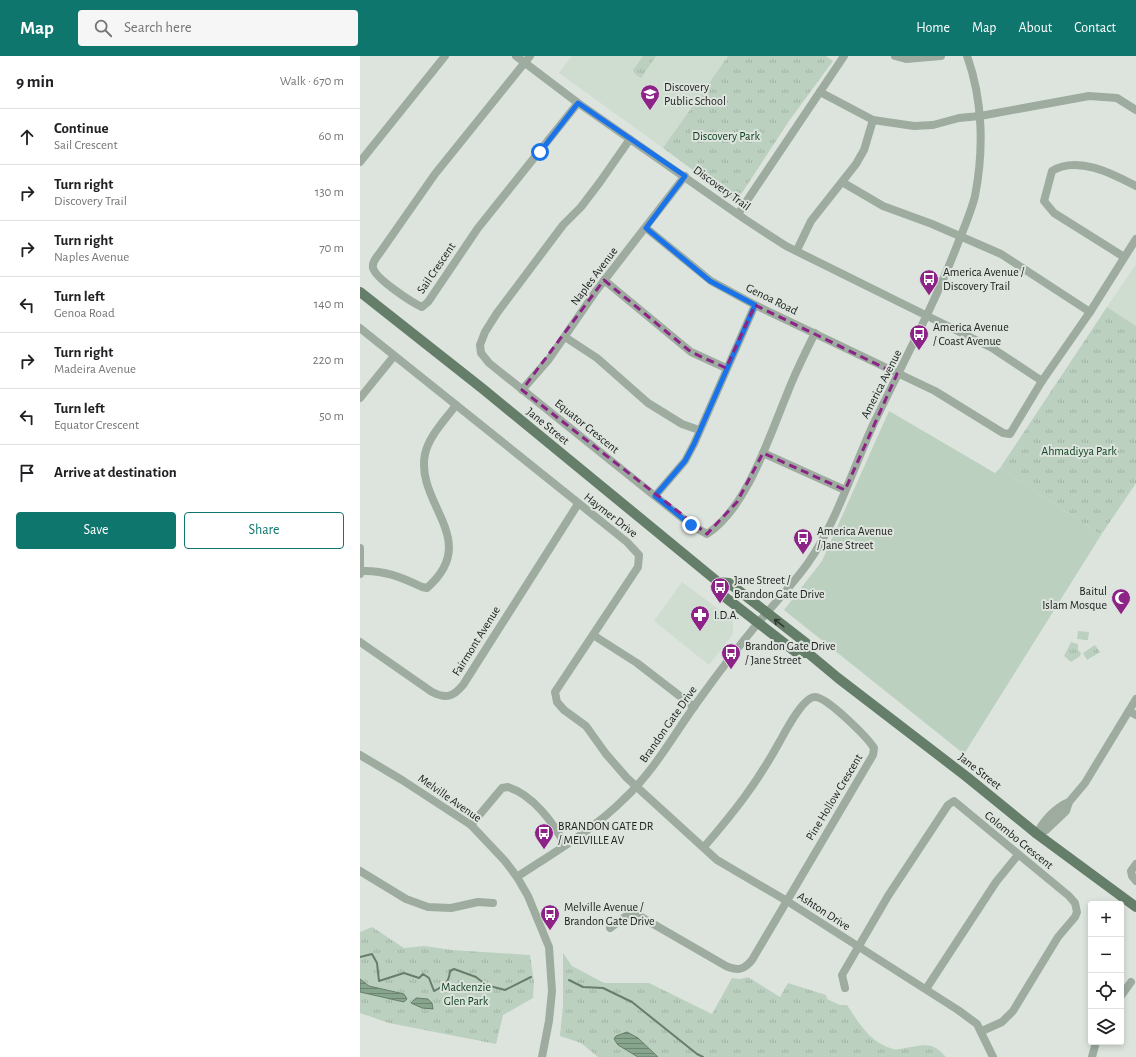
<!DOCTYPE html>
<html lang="en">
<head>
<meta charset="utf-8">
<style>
  body { margin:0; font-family:"Alegreya Sans",sans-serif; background:#f6f6f6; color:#202124 }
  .controls { position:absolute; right:12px; bottom:12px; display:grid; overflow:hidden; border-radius:4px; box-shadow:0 2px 6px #0003 }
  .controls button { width:36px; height:36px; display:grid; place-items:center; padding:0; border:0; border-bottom:1px solid #e0e0e0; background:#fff; color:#202124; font:20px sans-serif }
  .stop { position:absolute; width:12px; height:12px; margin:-9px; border:3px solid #1a73e8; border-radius:50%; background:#fff }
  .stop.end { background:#1a73e8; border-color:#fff; box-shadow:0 1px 4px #0008 }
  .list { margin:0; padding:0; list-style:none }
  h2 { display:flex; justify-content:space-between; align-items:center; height:52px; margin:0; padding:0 16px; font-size:17px }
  h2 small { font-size:13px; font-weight:400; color:#757577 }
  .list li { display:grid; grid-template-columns:26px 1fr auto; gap:12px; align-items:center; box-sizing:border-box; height:56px; padding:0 16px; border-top:1px solid #e0e0e0 }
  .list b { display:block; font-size:15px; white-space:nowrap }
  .list p { margin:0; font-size:13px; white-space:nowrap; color:#757577 }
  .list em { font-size:13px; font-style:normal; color:#757577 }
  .actions { display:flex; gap:8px; padding:12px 16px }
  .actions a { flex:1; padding:9px 0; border:1px solid #0f766e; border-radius:4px; text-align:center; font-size:14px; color:#0f766e }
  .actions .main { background:#0f766e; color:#fff }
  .icon { flex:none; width:22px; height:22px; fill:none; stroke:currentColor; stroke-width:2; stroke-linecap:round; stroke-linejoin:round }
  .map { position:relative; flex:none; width:776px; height:1001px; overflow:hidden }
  header { display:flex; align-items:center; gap:24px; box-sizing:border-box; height:56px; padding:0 20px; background:#0f766e; color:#fff }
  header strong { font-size:19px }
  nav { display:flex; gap:22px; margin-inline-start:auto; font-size:14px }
  .search { width:280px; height:36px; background:#f6f6f6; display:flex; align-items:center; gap:10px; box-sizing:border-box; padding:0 14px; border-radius:4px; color:#757577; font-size:15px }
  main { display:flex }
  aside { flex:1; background:#fff }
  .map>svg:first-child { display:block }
  .built { fill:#cfddd1 }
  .green { fill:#bbd0bf }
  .park { fill:url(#park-tufts) }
  .water { fill:url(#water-rules); stroke:#677e6c }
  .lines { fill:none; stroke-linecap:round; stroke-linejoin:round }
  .stream { stroke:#677e6c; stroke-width:2 }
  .minor { stroke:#9eaca0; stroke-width:8 }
  .major { stroke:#657e6a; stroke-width:10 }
  .oneway { stroke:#313932 }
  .route { stroke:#1a73e8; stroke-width:5 }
  .marked { fill:none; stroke:#8d2387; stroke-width:3; stroke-dasharray:8 5; stroke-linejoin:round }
  .labels { text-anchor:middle; stroke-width:4; stroke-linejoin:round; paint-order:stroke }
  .poi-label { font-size:12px; fill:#202220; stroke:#dde4de; text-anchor:start }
  .park-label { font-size:12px; fill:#0e4120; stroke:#dde4de }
  .street-label { font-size:12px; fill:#202220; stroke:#dde4de }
</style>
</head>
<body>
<header>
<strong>Map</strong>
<div class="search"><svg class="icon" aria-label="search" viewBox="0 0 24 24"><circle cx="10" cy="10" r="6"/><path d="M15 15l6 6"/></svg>Search here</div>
<nav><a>Home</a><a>Map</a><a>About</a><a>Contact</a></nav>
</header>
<main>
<aside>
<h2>9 min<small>Walk · 670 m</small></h2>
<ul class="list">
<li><svg class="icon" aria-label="ahead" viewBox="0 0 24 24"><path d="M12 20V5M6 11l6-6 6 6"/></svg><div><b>Continue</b><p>Sail Crescent</p></div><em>60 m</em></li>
<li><svg class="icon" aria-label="right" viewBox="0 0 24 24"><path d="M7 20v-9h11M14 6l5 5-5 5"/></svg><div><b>Turn right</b><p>Discovery Trail</p></div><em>130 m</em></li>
<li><svg class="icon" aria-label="right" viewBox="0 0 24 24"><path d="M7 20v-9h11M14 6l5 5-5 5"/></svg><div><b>Turn right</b><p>Naples Avenue</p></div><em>70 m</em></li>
<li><svg class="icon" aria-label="left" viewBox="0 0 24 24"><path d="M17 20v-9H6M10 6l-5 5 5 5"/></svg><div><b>Turn left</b><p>Genoa Road</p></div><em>140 m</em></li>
<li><svg class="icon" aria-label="right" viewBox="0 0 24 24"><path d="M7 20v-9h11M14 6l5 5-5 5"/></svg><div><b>Turn right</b><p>Madeira Avenue</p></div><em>220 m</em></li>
<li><svg class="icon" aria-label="left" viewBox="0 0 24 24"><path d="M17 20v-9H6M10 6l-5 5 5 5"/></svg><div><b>Turn left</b><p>Equator Crescent</p></div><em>50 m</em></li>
<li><svg class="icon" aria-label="arrive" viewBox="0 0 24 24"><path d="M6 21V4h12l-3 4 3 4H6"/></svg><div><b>Arrive at destination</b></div></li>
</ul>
<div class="actions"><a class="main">Save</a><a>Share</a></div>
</aside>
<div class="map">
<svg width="776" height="1001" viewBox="0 0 776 1001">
  <defs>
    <pattern id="park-tufts" width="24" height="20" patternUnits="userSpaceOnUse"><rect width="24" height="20" fill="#bbd0bf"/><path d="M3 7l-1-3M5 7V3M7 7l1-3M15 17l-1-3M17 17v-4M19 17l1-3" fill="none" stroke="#a0b2a4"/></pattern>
    <pattern id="water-rules" width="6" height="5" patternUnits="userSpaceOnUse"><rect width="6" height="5" fill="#86a58c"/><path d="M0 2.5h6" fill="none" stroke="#6d8672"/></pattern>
  </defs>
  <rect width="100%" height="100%" fill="#dde4de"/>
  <g class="built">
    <polygon points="212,0 368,0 303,92 199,17"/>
    <polygon points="776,208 776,270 747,251"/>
    <polygon points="322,526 373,564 373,578 349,609 294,565"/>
  </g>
  <polygon class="green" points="529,355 635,417 640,412 741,479 604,698 424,554 462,505"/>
  <g class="park">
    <polygon points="283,0 296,0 281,22 275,18 273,14"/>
    <polygon points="368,0 466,0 473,5 429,65 376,146 303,92"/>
    <polygon points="747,251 776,270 776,427 741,479 640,412"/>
    <polygon points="718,575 729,576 728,584 717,583"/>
    <polygon points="711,586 718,588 718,594 721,597 720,600 711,606 704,600"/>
    <polygon points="735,589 740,596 727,604 723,597"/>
    <polygon points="12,871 44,892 64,890 92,894 170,899 174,926 173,942 143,959 136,988 29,967 0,957 0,876"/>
    <path d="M203,897L212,910L244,927H289L352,958L372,922L380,923L388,921L420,941L428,927L466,939L467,943L480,949H487C499,967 510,987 533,993C536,994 541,993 545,992C565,989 572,985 586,1001H238L221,987L200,980L203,949Z"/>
  </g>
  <g class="water">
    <polygon points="0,923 9,930 44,938 47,943 44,946 0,936"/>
    <polygon points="56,942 68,943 72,947 73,953 62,952 51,947"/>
    <polygon points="267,976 278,982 298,1001 278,1001 258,989 254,983 256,980"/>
  </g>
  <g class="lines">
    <g class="stream">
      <path d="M0,901L12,898L17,907L19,925L44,917L59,922L63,918L69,922L74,935C84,930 89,927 90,915L94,913L116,921L126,929L145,934L171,921"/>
      <polyline points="209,924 223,931 243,932 272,946 337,998 343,1001"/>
    </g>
    <g class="minor">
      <polyline points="156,0 218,47 386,164 426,190 632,292 682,325"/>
      <path d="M170,0L75,118L19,198C16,202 12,206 13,212C16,223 51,246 62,251L68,246L118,172L218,47"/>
      <polyline points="535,0 546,3 581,0"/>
      <polyline points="460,36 513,64 554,70 573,69 599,62 620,60 729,40 757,42 776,54"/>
      <path d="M270,83L240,126L221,151L203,169L137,257L125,276L120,289L121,297L129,307L331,469L347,478C387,452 409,381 427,338C435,317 445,297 455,277"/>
      <polyline points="0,106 85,0"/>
      <polyline points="482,126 523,150 572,168 641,198 730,256"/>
      <polyline points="378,158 484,0"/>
      <polyline points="286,172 351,225 395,249 575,335 643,377 650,378 682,325 730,256 776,183"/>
      <polyline points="437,194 451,165 496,108 504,94 513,64"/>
      <path d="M764,201L694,157L684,145L692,115C717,99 753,118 776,130"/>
      <polyline points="244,224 331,296 366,312"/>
      <polyline points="0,272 267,486 279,499 278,511 195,636 197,646 204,654 226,670 246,698 267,722 357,804 427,845 598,954 617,968 633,1001"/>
      <polyline points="205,281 237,302 288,347 322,368 339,374"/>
      <polyline points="162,334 189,303 236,235 325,120"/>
      <polyline points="0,342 34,300"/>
      <polyline points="403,397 485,434"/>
      <polyline points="295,440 325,405 334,388 395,249"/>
      <polyline points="0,492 0,518"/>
      <path d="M1,515C24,514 41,521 62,531L67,532C122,484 55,448 65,398C69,380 85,364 96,349"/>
      <polyline points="233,579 277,607 334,651"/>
      <path d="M0,586L72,636C86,643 93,641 103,629L218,448"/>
      <polyline points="769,655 776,659"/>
      <polyline points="0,699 42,724 111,769 145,805 157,821 168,840 189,891 192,935 189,965 182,1001"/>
      <path d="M111,769L142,732L148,731C173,739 193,766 205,789"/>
      <polyline points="677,778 686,774 706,755 709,746 725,727 776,643"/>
      <path d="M677,778C682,766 696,751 709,746"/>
      <polyline points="776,808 771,815 772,820 776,825"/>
      <polyline points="0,815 46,843 68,851 91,852 118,846 133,847"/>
      <path d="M157,821C193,797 233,774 264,743C296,713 315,676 341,641C359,616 378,591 398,567C415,547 433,528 448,507C477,465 492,415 513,369C542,308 574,250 598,187C604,172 611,156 615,140C624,94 623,44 607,0"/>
      <path d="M250,872L269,858H276L366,910C378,915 384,914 392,904L513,699L514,692C507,681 467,641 455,641C443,641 425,676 420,685C397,727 375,755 344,791"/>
      <polyline points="485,932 482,919 528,840 588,749 594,745 709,840 715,847 717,856 715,861 698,881 653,955 642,966 622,975"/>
      <polyline points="566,933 636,826 658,799"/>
      <polyline points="761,940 771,926"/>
      <polyline points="732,1001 736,986"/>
    </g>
    <g class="major">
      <polyline points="0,236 123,333 341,512 358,526 369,527 446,587 448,597 478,622 607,721 677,778 776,851"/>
      <polyline points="358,526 361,538 388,559 437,597 448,597"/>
    </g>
  </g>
  <defs><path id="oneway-shaft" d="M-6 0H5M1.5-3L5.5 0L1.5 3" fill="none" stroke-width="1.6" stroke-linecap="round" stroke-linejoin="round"/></defs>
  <use class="oneway" href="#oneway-shaft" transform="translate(419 567) rotate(-142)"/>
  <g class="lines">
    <polyline class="route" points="180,96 218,47 325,120 286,172 350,225 395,249 334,388 325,405 295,440 331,469"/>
  </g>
  <path class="marked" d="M244,224L331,296L366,312L395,249L537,318L485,434L403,397L377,446L347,478L162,334Z"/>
  <defs>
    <g id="school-pin" transform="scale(1)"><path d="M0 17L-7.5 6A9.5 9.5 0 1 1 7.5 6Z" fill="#8d2387" stroke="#dde4de"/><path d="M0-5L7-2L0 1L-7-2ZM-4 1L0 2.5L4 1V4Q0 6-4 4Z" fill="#fff"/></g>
    <g id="bus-pin" transform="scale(1)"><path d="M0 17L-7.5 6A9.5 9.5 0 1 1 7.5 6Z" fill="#8d2387" stroke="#dde4de"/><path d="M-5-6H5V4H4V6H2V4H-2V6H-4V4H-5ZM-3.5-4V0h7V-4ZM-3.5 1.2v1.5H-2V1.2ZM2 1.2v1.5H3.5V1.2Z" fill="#fff"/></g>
    <g id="mosque-pin" transform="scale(1)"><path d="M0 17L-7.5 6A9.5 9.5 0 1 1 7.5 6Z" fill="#8d2387" stroke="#dde4de"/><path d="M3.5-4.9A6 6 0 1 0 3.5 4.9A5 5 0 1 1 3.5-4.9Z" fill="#fff"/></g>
    <g id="pharmacy-pin" transform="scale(1)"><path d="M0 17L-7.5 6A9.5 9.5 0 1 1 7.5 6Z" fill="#8d2387" stroke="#dde4de"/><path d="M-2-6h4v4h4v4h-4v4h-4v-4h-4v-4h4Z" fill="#fff"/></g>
  </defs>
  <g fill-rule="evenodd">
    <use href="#school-pin" x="290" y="38"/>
    <use href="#bus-pin" x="569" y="223"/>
    <use href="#bus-pin" x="559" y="278"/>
    <use href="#bus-pin" x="443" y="482"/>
    <use href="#bus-pin" x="360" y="531"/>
    <use href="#mosque-pin" x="761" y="542"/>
    <use href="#pharmacy-pin" x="340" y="559"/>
    <use href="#bus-pin" x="371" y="597"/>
    <use href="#bus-pin" x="184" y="777"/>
    <use href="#bus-pin" x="190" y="858"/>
  </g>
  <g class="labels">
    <g class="poi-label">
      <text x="304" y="35">Discovery<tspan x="304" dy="14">Public School</tspan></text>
      <text x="583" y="220">America Avenue /<tspan x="583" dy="14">Discovery Trail</tspan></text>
      <text x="573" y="275">America Avenue<tspan x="573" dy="14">/ Coast Avenue</tspan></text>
      <text x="457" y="479">America Avenue<tspan x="457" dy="14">/ Jane Street</tspan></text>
      <text x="374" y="528">Jane Street /<tspan x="374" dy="14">Brandon Gate Drive</tspan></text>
      <text x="747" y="539" text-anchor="end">Baitul<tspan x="747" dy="14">Islam Mosque</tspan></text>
      <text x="354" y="563">I.D.A.</text>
      <text x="385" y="594">Brandon Gate Drive<tspan x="385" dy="14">/ Jane Street</tspan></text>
      <text x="198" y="774">BRANDON GATE DR<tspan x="198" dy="14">/ MELVILLE AV</tspan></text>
      <text x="204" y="855">Melville Avenue /<tspan x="204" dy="14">Brandon Gate Drive</tspan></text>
    </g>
    <g class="park-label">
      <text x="366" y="84">Discovery Park</text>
      <text x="719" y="399">Ahmadiyya Park</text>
      <text x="106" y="935">Mackenzie<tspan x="106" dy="14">Glen Park</tspan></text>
    </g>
    <g class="street-label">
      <text transform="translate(362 132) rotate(36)" y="4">Discovery Trail</text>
      <text transform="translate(76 212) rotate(-56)" y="4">Sail Crescent</text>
      <text transform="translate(234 220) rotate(-53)" y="4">Naples Avenue</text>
      <text transform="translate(412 243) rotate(26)" y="4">Genoa Road</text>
      <text transform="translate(521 328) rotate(-63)" y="4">America Avenue</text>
      <text transform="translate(188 370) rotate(39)" y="4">Jane Street</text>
      <text transform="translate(227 370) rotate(39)" y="4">Equator Crescent</text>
      <text transform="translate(251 459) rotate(38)" y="4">Haymer Drive</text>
      <text transform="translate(116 585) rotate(-58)" y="4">Fairmont Avenue</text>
      <text transform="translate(308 668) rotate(-55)" y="4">Brandon Gate Drive</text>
      <text transform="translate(620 715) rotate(38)" y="4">Jane Street</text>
      <text transform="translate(474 741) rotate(-59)" y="4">Pine Hollow Crescent</text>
      <text transform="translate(90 742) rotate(35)" y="4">Melville Avenue</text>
      <text transform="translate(659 784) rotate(39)" y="4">Colombo Crescent</text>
      <text transform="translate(464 855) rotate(33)" y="4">Ashton Drive</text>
    </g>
  </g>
</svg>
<div class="controls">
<button>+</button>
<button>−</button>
<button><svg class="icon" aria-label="locate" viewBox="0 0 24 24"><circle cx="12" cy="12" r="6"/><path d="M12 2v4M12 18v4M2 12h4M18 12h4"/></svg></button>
<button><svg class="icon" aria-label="layers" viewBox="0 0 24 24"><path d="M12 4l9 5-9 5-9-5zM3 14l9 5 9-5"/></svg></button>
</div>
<div class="stop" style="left:180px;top:96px"></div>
<div class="stop end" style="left:331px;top:469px"></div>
</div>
</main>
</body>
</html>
